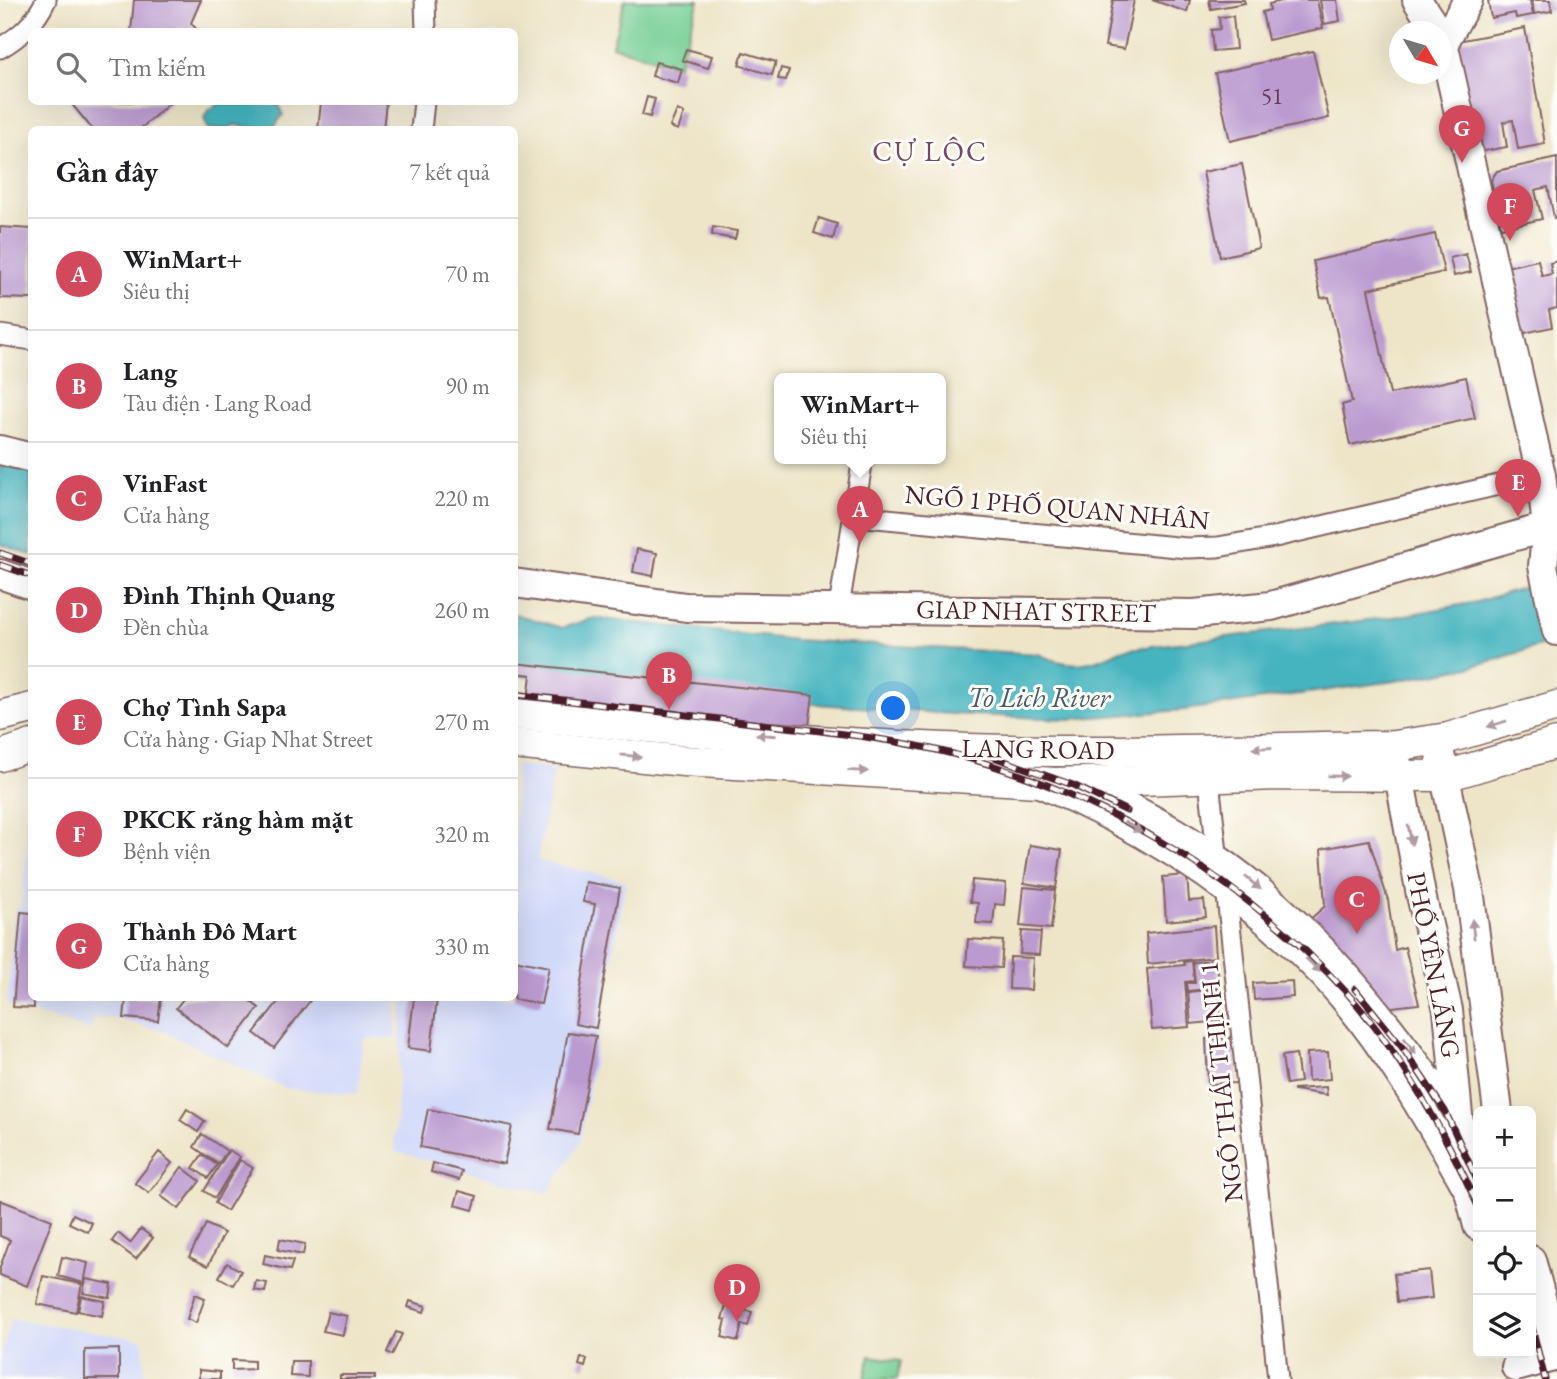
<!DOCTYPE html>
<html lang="vi">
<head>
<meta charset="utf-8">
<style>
  body { margin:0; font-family:"EB Garamond",serif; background:#f6f6f6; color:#202124 }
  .controls { position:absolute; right:21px; bottom:21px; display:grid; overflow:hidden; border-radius:10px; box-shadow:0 7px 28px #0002 }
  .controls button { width:63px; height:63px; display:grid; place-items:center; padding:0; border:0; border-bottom:2px solid #e0e0e0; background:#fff; color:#202124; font:35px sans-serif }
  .compass { position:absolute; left:1389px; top:21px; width:63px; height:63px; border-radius:50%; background:#fff; box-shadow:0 7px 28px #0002; rotate:128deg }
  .you { position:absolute; left:894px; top:709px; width:24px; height:24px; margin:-18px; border:5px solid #fff; border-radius:50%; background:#1a73e8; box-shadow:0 0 0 10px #1a73e833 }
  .badge { display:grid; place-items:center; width:46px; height:46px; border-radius:50%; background:#d1495b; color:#fff; font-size:23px; font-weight:700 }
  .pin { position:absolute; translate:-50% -58px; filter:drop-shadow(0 2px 4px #0008) }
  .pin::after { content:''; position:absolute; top:37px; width:24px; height:21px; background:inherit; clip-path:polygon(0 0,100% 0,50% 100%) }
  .popup { position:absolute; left:774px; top:373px; width:172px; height:91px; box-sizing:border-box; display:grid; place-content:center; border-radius:10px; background:#fff; filter:drop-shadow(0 2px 5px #0005); font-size:23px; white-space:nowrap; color:#757577 }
  .popup b { font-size:26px; color:#202124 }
  .popup::after { content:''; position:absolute; left:50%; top:100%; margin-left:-14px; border:14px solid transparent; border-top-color:#fff }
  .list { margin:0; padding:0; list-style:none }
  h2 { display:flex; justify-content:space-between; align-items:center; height:91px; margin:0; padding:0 28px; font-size:30px }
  h2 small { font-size:23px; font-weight:400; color:#757577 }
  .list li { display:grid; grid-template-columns:46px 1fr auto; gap:21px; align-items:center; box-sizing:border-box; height:112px; padding:0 28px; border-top:2px solid #e0e0e0 }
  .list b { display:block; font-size:26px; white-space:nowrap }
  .list p { margin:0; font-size:23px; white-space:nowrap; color:#757577 }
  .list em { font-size:23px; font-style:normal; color:#757577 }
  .icon { flex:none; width:38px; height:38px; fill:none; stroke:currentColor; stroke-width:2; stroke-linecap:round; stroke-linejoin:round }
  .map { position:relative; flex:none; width:1557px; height:1379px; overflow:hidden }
  .search { position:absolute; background:#fff; box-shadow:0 7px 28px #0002; left:28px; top:28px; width:490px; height:77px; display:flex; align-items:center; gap:18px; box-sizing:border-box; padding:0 24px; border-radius:10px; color:#757577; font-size:26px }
  .panel { position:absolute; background:#fff; box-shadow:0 7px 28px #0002; left:28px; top:126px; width:490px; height:875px; border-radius:10px }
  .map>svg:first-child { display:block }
  .built { fill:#d1d9f9 }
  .green { fill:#76cf94; stroke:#607760; stroke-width:2 }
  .water { fill:#45b4bf; stroke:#486a75; stroke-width:2 }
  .building { fill:#bb9ad0 }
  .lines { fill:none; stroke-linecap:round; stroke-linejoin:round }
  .street-casing { stroke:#836462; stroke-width:23 }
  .secondary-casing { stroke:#836462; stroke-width:32 }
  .primary-casing { stroke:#836462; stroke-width:33 }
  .street { stroke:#fff; stroke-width:19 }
  .secondary { stroke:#fff; stroke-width:28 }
  .primary { stroke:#fff; stroke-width:30 }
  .rail-casing { stroke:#4a1f2b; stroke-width:7 }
  .rail { stroke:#fdfcf7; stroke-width:4.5; stroke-dasharray:13; stroke-linecap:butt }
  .oneway { fill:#ae9aa0 }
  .labels { text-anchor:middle; stroke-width:6; stroke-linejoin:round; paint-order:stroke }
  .number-label { font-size:23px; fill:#663e54 }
  .street-label { font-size:26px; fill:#4a1f2b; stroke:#fdfcf7 }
  .neighbourhood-label { font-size:28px; letter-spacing:2px; fill:#724a65; stroke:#fdfcf7 }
  .water-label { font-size:28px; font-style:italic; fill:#485b66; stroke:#fdfcf7 }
</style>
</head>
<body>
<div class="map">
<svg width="1557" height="1379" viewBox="0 0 1557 1379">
  <rect width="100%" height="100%" fill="#fdfcf7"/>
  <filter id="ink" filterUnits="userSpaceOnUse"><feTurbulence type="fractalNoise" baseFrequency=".0143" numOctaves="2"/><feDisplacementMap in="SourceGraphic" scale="14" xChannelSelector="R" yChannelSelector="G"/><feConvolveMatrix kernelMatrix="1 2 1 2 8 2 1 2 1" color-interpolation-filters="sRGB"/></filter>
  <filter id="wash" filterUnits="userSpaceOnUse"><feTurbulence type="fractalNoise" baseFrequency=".00686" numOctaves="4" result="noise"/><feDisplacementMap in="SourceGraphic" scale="28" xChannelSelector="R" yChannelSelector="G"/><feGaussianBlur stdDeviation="1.57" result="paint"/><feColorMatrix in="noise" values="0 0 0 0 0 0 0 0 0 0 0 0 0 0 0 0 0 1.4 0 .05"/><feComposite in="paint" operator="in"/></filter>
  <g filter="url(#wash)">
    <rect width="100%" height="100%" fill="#eee5c8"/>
    <g class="built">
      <polygon points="515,765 554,770 537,860 626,881 580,1143 547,1194 394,1151 403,998 514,998"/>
      <polygon points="31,797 32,998 397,998 396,1038 364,1039 358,1094 287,1089 160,1030 113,1018 94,1017 90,1030 7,1005 16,907 22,907"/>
      <polygon points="12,1319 143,1339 145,1379 0,1379 0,1354"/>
    </g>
    <g class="green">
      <polygon points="625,0 699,0 678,66 612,46"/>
      <polygon points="870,1356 901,1361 897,1379 865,1379"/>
    </g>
    <g class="water">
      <polygon points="221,102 277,102 283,115 272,129 234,125 227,129 208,129 204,118 208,111"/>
      <polygon points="0,462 31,472 31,555 0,544"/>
      <path d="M1557,577V641L1470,667L1395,681L1183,710L1069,719L952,714L817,704L515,675V614L562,628L594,618L795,640L1038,654C1069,669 1091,666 1121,650L1401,616L1477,602Z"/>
    </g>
    <g id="blocks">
      <g class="building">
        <polygon points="134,0 201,0 191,23 199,32 131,32"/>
        <polygon points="1113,0 1134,0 1124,49 1105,46"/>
        <polygon points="1152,0 1190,0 1187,12"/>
        <polygon points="1209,0 1244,0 1245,3 1211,9"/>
        <polygon points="1286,0 1317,0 1323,28 1268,40 1262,12 1270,10 1269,4"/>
        <polygon points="1320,0 1337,0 1340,21 1324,24"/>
        <polygon points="1488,0 1530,0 1533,15 1516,18 1515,13 1491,18"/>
        <polygon points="1532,0 1550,0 1552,11 1534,14"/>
        <polygon points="1233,16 1236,49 1213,51 1211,30 1220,29 1219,17"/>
        <polygon points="1525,28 1545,144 1518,149 1513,120 1503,122 1507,147 1478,152 1458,41"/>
        <polygon points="686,49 712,56 708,68 682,60"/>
        <polygon points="1313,51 1329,118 1230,141 1215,73"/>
        <polygon points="743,52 776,62 772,75 739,65"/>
        <polygon points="656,62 682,69 678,83 652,76"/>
        <polygon points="781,68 789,70 786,80 778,79"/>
        <polygon points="647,97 655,99 650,117 642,115"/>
        <polygon points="70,102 171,102 139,130 93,130"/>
        <polygon points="321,102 386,102 383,130 318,130"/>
        <polygon points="677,110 684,113 678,130 670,127"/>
        <polygon points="1557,158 1557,217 1554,218 1548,187 1535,190 1542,219 1501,228 1491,180 1497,171"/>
        <polygon points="1242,164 1259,248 1220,257 1203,172"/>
        <polygon points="819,218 837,224 833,239 814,233"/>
        <polygon points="0,227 32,229 32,299 0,298"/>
        <polygon points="713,227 737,231 735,239 712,235"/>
        <polygon points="1435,234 1444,272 1368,289 1390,394 1466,377 1475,418 1350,445 1342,405 1352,402 1329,297 1321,298 1313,261"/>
        <polygon points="1466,254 1471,272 1454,276 1450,258"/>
        <polygon points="1538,260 1542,276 1552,274 1550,263 1557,261 1557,308 1549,310 1552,327 1515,335 1501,268"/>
        <polygon points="637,549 657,553 653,576 633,572"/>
        <polygon points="514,663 813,695 805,756 562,728 560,743 514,738 514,724 525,724 531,675 514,673"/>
        <polygon points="1369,840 1388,900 1395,950 1405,947 1419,1004 1383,1008 1308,921 1325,906 1321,849"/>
        <polygon points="1030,845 1062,850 1056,888 1024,883"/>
        <polygon points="1187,875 1189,901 1204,900 1206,917 1166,921 1163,877"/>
        <polygon points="972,880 1006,883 1004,905 995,904 993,924 976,923 978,903 970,902"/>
        <polygon points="586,882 620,888 596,1028 575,1024 595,904 583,902"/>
        <polygon points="1024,887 1055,890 1051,929 1020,926"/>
        <polygon points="21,912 32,913 34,1008 13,1007"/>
        <polygon points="1214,926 1216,957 1148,964 1146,933"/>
        <polygon points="1022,931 1041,932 1039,955 1020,954"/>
        <polygon points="968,939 1003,941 1001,968 966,966"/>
        <polygon points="1010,957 1033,958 1031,990 1009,989"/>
        <polygon points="514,960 549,967 541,1004 514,999"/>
        <polygon points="1217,960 1219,988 1187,991 1187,983 1195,983 1193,962"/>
        <polygon points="1192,961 1194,981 1185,982 1189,1027 1152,1030 1147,969 1185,965 1184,962"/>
        <polygon points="1292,981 1293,997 1254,1000 1253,983"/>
        <polygon points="1219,989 1221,1021 1191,1024 1188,992"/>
        <polygon points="126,998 161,998 158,1021 124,1018"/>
        <polygon points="184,998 246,998 259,1008 228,1048 176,1008"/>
        <polygon points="281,998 312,998 274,1048 254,1033"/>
        <polygon points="414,998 437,998 431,1051 408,1048"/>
        <polygon points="568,1032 596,1036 578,1134 550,1129"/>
        <polygon points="1235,1038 1237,1083 1208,1084 1206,1039"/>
        <polygon points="1328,1052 1330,1079 1308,1081 1307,1053"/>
        <polygon points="1296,1054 1300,1082 1286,1084 1282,1056"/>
        <polygon points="1326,1087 1327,1095 1294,1090 1294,1089"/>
        <polygon points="187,1109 205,1121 198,1132 180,1120"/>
        <polygon points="428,1109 512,1126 504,1164 420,1147"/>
        <polygon points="202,1134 227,1151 218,1164 194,1147"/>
        <polygon points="229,1150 240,1157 215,1198 204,1191"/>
        <polygon points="159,1152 172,1163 149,1193 135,1183"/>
        <polygon points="202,1155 217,1165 208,1178 193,1168"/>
        <polygon points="240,1160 253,1168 227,1211 215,1203"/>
        <polygon points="433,1163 462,1171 459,1180 431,1172"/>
        <polygon points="182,1167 200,1181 179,1209 161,1196"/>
        <polygon points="459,1191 477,1196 473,1210 455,1205"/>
        <polygon points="0,1200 52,1220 27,1286 0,1275 0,1267 10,1240 0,1236"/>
        <polygon points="73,1214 92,1223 88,1232 69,1223"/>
        <polygon points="206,1224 224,1233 208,1266 189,1257"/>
        <polygon points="141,1229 153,1238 136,1259 112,1241 118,1233 130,1243"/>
        <polygon points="280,1239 305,1244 303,1255 278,1250"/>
        <polygon points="265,1255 293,1261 290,1270 263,1264"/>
        <polygon points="62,1257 88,1263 84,1283 58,1276"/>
        <polygon points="227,1263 241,1271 233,1285 219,1277"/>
        <polygon points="1429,1270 1432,1298 1397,1302 1394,1274"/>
        <polygon points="43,1276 82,1284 76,1312 37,1304"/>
        <polygon points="86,1279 112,1284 110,1298 83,1293"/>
        <polygon points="256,1281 267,1283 265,1292 254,1290"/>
        <polygon points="195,1294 205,1298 196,1323 187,1319"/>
        <polygon points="81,1296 105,1301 102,1316 78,1311"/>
        <polygon points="410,1301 426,1306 424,1312 408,1307"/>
        <polygon points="726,1305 752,1312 748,1326 742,1324 738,1341 722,1337 726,1320 722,1319"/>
        <polygon points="328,1312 347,1316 343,1335 323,1331"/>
        <polygon points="396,1332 402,1334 392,1355 387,1352"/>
        <polygon points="119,1349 119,1379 85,1379 85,1350"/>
        <polygon points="581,1358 587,1359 585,1367 579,1365"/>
        <polygon points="232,1360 254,1361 254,1369 232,1370"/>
        <polygon points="291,1361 308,1361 308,1377 290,1376"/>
        <polygon points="199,1370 220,1372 220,1379 199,1379"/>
        <rect x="340" y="1375" width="35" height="4"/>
      </g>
    </g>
  </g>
  <g filter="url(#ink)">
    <use href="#blocks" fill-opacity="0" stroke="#836462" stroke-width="2"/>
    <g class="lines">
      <g class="street-casing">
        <g id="street">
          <polyline points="425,0 426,32"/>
          <path d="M0,48C22,35 35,23 46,0"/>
          <polyline points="421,130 424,102"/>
          <polyline points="0,335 32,340"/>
          <polyline points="856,516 1187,548 1218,547 1275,537 1541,475"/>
          <polyline points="839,607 863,458"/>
          <polyline points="1209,780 1217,853 1226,887 1278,1379"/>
          <path d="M1095,785C1136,805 1178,827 1216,853C1315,920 1389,1016 1457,1113"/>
        </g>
      </g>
      <g class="secondary-casing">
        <g id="secondary">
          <polyline points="1417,0 1438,32"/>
          <polyline points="1442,38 1541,475 1547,527 1543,566 1557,631"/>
          <polyline points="1444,42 1468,0"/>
          <polyline points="0,450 32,458"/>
          <polyline points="0,574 32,585"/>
          <polyline points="514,583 686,607 1194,614 1271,606 1547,527 1557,519"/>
          <polyline points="1437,740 1469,889 1498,1111"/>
          <polyline points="1395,753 1421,895 1448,1010 1458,1115 1469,1191 1478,1226"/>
          <path d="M1040,783C1147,828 1243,890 1324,975C1383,1039 1427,1116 1469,1191"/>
          <polyline points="1531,1260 1557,1357"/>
          <polyline points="1516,1367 1557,1356"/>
        </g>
      </g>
      <g class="primary-casing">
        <g id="primary">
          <path d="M514,714C693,732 874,749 1054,751C1167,752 1281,747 1394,746L1448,738L1557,706"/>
          <polyline points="0,716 32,708"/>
          <polyline points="514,744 684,761 1056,783 1278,775 1446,776 1557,743"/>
          <polyline points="0,756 32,745"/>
        </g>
      </g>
      <use href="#street" class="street"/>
      <use href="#secondary" class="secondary"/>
      <use href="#primary" class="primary"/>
      <g class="rail-casing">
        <g id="rail">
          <polyline points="0,553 32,564"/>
          <polyline points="0,565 32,576"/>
          <path d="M514,694C594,704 673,714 752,723C819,731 887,737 953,754C1103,793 1243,879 1347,993C1402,1055 1444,1131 1478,1206"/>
          <polyline points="982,753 1073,785 1127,811"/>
          <polyline points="1355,989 1402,1047 1445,1111 1477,1180"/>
          <polyline points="1531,1323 1545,1379"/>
        </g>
      </g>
      <use href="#rail" class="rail"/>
    </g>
    <defs><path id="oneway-solid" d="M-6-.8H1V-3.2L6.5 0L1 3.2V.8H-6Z" transform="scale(1.75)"/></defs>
    <g class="oneway">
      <use href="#oneway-solid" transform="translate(1497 724) rotate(163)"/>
      <use href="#oneway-solid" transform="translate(766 735) rotate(-176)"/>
      <use href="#oneway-solid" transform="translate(1262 748) rotate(178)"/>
      <use href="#oneway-solid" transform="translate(631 756) rotate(6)"/>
      <use href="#oneway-solid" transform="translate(858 771) rotate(3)"/>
      <use href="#oneway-solid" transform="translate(1338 776) rotate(1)"/>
      <use href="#oneway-solid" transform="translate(1133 827) rotate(30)"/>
      <use href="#oneway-solid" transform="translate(1410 835) rotate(79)"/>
      <use href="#oneway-solid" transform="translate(1253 883) rotate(40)"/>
      <use href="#oneway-solid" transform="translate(1473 929) rotate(-96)"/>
      <use href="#oneway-solid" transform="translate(1313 965) rotate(44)"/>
      <use href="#oneway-solid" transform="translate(1410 1046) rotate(54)"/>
    </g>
  </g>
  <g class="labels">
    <g class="number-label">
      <text x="1272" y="104">51</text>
    </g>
    <g class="street-label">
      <text transform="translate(1057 507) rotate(5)" y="9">NGÕ 1 PHỐ QUAN NHÂN</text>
      <text transform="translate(1036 611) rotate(1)" y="9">GIAP NHAT STREET</text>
      <text transform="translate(1038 749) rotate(1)" y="9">LANG ROAD</text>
      <text transform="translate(1434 965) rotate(79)" y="9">PHỐ YÊN LÃNG</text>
      <text transform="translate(1221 1082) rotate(-96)" y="9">NGÕ THÁI THỊNH 1</text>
    </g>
    <g class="neighbourhood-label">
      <text x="930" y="161">CỰ LỘC</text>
    </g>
    <g class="water-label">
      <text x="1039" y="707">To Lich River</text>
    </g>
  </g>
</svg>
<div class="controls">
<button>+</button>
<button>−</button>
<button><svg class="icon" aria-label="locate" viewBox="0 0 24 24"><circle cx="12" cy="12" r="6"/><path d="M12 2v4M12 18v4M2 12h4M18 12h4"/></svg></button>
<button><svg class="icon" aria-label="layers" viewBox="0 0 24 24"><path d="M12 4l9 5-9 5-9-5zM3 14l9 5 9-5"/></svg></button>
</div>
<svg class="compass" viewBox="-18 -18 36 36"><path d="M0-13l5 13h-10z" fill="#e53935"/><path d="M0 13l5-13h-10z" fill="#757577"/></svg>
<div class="you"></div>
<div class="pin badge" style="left:860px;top:544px">A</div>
<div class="popup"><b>WinMart+</b>Siêu thị</div>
<div class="pin badge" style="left:669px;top:710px">B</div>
<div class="pin badge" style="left:1357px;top:934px">C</div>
<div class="pin badge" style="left:737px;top:1322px">D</div>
<div class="pin badge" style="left:1518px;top:517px">E</div>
<div class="pin badge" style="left:1510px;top:241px">F</div>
<div class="pin badge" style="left:1462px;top:163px">G</div>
<div class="search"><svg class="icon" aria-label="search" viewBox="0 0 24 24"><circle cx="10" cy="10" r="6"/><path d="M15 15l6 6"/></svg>Tìm kiếm</div>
<section class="panel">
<h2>Gần đây<small>7 kết quả</small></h2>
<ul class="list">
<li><span class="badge">A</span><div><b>WinMart+</b><p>Siêu thị</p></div><em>70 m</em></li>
<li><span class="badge">B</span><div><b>Lang</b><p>Tàu điện · Lang Road</p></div><em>90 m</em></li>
<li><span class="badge">C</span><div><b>VinFast</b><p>Cửa hàng</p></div><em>220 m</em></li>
<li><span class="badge">D</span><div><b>Đình Thịnh Quang</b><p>Đền chùa</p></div><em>260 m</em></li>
<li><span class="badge">E</span><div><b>Chợ Tình Sapa</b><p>Cửa hàng · Giap Nhat Street</p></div><em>270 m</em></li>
<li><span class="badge">F</span><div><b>PKCK răng hàm mặt</b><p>Bệnh viện</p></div><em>320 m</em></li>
<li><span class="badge">G</span><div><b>Thành Đô Mart</b><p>Cửa hàng</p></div><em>330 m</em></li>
</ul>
</section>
</div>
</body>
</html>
